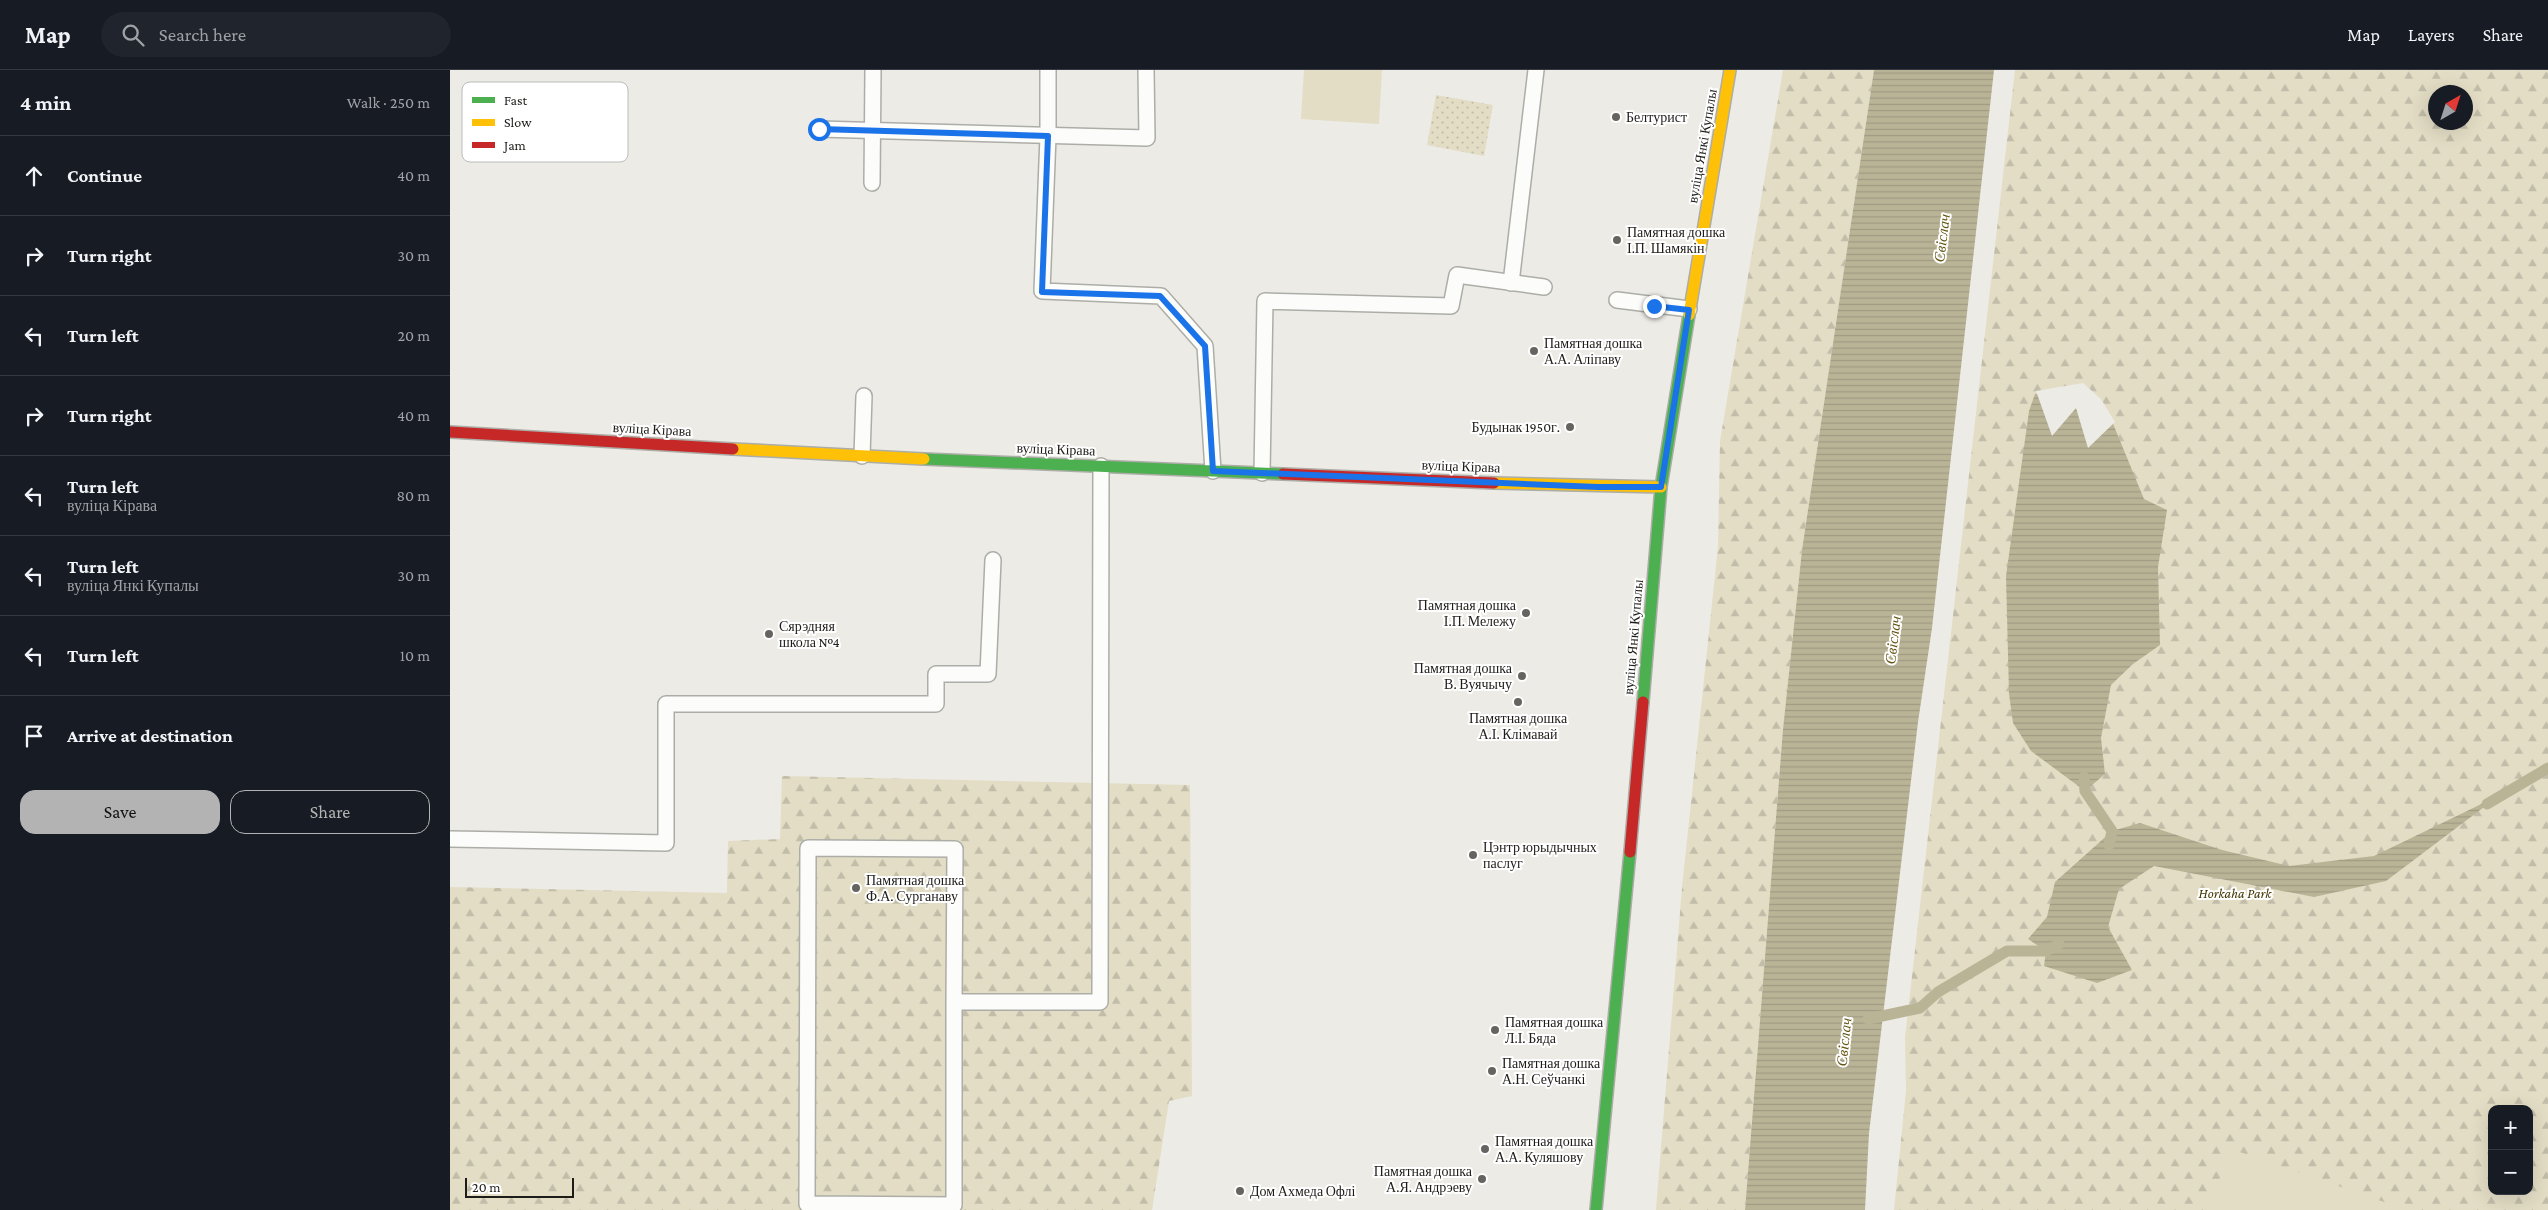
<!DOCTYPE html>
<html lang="en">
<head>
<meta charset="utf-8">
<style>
  body { margin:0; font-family:"Crimson Pro",serif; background:#20242c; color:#f1f3f6 }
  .controls { position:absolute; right:15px; bottom:15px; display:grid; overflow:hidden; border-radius:10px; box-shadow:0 5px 20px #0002 }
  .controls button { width:45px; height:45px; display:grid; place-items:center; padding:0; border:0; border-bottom:1px solid #363941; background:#171b24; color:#f1f3f6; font:25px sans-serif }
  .compass { position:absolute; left:1978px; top:15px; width:45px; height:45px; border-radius:50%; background:#171b24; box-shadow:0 5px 20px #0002; rotate:39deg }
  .scale { position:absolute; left:15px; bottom:12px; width:109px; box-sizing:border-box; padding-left:5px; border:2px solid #1d1c19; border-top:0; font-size:14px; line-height:18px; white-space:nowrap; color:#1d1c19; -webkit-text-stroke:4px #fff; paint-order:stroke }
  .stop { position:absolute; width:15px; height:15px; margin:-11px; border:4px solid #1a73e8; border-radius:50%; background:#fff }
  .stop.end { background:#1a73e8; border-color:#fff; box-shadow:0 1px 5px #0008 }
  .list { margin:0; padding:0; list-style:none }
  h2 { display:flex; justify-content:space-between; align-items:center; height:65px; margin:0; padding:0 20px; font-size:21px }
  h2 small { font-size:16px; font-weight:400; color:#9ea1a6 }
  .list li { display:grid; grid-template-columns:32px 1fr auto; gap:15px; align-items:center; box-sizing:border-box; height:80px; padding:0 20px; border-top:1px solid #363941 }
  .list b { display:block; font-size:19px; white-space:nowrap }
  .list p { margin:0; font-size:16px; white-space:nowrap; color:#9ea1a6 }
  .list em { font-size:16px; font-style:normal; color:#9ea1a6 }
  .actions { display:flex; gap:10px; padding:15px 20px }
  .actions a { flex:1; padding:11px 0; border:1px solid #b2b3b2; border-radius:15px; text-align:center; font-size:18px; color:#b2b3b2 }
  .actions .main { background:#b2b3b2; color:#111 }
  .icon { flex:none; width:28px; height:28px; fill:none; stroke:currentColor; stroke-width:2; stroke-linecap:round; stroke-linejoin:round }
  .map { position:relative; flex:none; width:2098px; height:1140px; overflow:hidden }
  header { display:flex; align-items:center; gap:30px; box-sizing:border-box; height:70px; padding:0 25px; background:#171b24; border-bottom:1px solid #363941 }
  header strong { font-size:24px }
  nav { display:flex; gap:28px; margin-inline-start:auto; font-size:18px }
  .search { width:350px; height:45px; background:#20242c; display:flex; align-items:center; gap:12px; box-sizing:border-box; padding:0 18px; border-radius:28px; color:#9ea1a6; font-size:19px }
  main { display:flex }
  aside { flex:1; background:#171b24 }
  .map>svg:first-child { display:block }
  .forest { fill:url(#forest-firs); fill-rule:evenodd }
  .park { fill:url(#park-dots) }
  .pitch { fill:#e3ddc5 }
  .water { fill:url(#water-rules) }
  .pier { fill:#ecebe5 }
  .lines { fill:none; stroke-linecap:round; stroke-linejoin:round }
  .stream { stroke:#bab497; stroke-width:11 }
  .lane-casing { stroke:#adada8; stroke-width:18 }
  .fast-casing { stroke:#adada8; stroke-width:14 }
  .slow-casing { stroke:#adada8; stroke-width:14 }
  .jam-casing { stroke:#adada8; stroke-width:14 }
  .lane { stroke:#fcfcfb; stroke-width:15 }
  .fast { stroke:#4caf50; stroke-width:11 }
  .slow { stroke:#ffc107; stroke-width:11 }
  .jam { stroke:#c62828; stroke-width:11 }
  .route { stroke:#1a73e8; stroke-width:6 }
  .poi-dot { fill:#656460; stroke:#fff; stroke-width:2 }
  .labels { text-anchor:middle; stroke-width:4; stroke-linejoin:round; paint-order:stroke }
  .poi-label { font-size:14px; fill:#1d1c19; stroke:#fff; text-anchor:start }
  .street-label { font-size:14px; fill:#1d1c19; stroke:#fff }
  .park-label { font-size:14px; font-style:italic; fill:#413601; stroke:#fff }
  .water-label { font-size:15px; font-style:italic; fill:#655714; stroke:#fff }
  .key { fill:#fff; stroke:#bbbbba; stroke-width:1 }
  .key-label { font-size:14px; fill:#1d1c19 }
</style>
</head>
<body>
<header>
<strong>Map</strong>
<div class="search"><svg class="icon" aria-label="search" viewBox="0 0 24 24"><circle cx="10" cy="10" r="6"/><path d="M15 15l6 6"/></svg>Search here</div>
<nav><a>Map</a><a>Layers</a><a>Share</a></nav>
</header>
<main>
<aside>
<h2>4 min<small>Walk · 250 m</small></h2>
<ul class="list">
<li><svg class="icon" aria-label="ahead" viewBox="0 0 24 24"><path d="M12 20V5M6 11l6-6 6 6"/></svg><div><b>Continue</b></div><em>40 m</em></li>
<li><svg class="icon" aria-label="right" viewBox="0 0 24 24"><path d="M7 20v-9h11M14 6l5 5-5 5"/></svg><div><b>Turn right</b></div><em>30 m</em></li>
<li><svg class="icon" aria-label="left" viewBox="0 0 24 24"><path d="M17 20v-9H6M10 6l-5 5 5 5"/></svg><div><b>Turn left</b></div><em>20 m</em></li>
<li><svg class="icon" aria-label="right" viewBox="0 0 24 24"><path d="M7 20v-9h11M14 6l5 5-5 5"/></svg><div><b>Turn right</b></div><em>40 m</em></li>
<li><svg class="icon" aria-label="left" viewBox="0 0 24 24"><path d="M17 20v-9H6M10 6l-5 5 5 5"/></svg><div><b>Turn left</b><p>вуліца Кірава</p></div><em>80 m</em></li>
<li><svg class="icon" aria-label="left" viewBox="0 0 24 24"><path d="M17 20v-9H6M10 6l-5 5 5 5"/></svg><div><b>Turn left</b><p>вуліца Янкі Купалы</p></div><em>30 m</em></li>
<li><svg class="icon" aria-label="left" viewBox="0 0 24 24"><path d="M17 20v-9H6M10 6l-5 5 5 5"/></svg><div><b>Turn left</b></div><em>10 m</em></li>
<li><svg class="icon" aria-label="arrive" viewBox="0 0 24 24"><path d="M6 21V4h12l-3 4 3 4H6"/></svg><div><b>Arrive at destination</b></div></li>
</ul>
<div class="actions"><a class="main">Save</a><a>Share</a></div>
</aside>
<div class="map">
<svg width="2098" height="1140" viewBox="0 0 2098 1140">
  <defs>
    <pattern id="forest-firs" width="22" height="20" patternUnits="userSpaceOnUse" patternTransform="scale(1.25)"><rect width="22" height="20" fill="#e3ddc5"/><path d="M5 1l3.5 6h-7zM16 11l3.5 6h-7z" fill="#c2bda9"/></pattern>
    <pattern id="park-dots" width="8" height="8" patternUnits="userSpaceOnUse" patternTransform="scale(1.25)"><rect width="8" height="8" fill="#e3ddc5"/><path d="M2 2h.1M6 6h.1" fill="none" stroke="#c2bda9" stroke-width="1.8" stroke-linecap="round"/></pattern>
    <pattern id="water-rules" width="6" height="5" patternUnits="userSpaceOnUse" patternTransform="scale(1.25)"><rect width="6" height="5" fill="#bab497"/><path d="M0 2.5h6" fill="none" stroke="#9f9a82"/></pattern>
  </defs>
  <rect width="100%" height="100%" fill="#ecebe5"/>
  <g class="forest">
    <polygon points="1333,0 1424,0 1352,480 1333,659 1295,1140 1206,1140 1232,818 1268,477 1270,371"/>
    <path d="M1565,0H2098V1140H1444L1456,1021L1455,968ZM1986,22H2016V52H1986ZM2042,1039H2079V1121H2042Z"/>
    <polygon points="332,706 740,715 742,1026 719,1031 702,1140 0,1140 0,817 277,823 278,771 330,769"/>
  </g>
  <polygon class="park" points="986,25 1043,35 1034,86 977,75"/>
  <g class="pitch">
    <polygon points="854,0 932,0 929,54 851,49"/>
    <polygon points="1781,1079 1957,1140 1758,1140"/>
  </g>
  <g class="water">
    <polygon points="1424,0 1544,0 1482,558 1468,652 1419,1063 1415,1140 1295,1140 1333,659 1352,480"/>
    <polygon points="1632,315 1659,344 1694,429 1717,440 1708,497 1710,575 1683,594 1661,615 1651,668 1655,704 1635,721 1581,681 1563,653 1559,624 1556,506 1579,341 1585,324"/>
    <polygon points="2050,725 1936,811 1864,827 1704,796 1669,819 1658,857 1682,900 1647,913 1594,896 1596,881 1578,869 1597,847 1605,812 1662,761 1690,753 1772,780 1839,796 1924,786"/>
  </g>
  <polygon class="pier" points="1633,313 1651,329 1665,352 1638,378 1626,338 1602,366 1586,321"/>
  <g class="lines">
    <g class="stream">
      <polyline points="1634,707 1635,721 1662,761 1659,775"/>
      <polyline points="2037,734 2098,698"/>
      <polyline points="1418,949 1470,938 1488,922 1557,881 1596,881 1609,874"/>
    </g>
    <g class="lane-casing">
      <g id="lane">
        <polyline points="598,0 598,66 592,221 711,226 755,276 763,401"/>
        <polyline points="369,59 697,68 696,0"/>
        <polyline points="422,113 423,0"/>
        <polyline points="1061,213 1086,0"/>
        <polyline points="1167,230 1239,239"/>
        <polyline points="412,386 414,326"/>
        <polyline points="812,403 815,231 1001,236 1007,205 1094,217"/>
        <polyline points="0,769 216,773 216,634 486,634 486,604 538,604 543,490"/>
        <polyline points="504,932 505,779 358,778 357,1134 504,1135 504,932 650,932 651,396"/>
      </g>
    </g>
    <g class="fast-casing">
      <g id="fast">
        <polyline points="474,389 833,404"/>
        <polyline points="1193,632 1211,417 1239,245"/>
        <polyline points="1146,1140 1180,782"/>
      </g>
    </g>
    <g class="slow-casing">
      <g id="slow">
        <polyline points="1239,245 1280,0"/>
        <polyline points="283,379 474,389"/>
        <polyline points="1044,413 1211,417"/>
      </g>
    </g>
    <g class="jam-casing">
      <g id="jam">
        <polyline points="0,362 283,379"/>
        <polyline points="833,404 1044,413"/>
        <polyline points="1180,782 1193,632"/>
      </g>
    </g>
    <use href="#lane" class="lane"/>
    <use href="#fast" class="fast"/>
    <use href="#slow" class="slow"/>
    <use href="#jam" class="jam"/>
  </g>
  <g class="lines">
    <polyline class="route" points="369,59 598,66 592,222 710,226 755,276 763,401 1148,417 1211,417 1239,240 1204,236"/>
  </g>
  <g class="poi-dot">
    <circle cx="1166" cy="47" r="5"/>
    <circle cx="1167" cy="170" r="5"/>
    <circle cx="1084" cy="281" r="5"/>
    <circle cx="1120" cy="357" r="5"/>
    <circle cx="1076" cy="543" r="5"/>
    <circle cx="319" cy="564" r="5"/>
    <circle cx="1072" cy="606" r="5"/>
    <circle cx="1068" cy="632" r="5"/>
    <circle cx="1023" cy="785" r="5"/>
    <circle cx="406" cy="818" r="5"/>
    <circle cx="1045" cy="960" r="5"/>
    <circle cx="1042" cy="1001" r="5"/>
    <circle cx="1035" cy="1079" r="5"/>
    <circle cx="1032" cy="1109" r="5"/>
    <circle cx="790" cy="1121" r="5"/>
  </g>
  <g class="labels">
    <g class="poi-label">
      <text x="1176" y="52">Белтурист</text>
      <text x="1177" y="167">Памятная дошка<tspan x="1177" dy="16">І.П. Шамякін</tspan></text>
      <text x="1094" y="278">Памятная дошка<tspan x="1094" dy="16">А.А. Аліпаву</tspan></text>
      <text x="1110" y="362" text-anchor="end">Будынак 1950г.</text>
      <text x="1066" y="540" text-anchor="end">Памятная дошка<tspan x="1066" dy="16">І.П. Мележу</tspan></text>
      <text x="329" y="561">Сярэдняя<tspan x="329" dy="16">школа №4</tspan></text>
      <text x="1062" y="603" text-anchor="end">Памятная дошка<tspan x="1062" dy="16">В. Вуячычу</tspan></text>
      <text x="1068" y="653" text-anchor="middle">Памятная дошка<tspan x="1068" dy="16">А.І. Клімавай</tspan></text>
      <text x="1033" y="782">Цэнтр юрыдычных<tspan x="1033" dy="16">паслуг</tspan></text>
      <text x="416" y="815">Памятная дошка<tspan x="416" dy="16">Ф.А. Сурганаву</tspan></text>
      <text x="1055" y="957">Памятная дошка<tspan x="1055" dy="16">Л.І. Бяда</tspan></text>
      <text x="1052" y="998">Памятная дошка<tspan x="1052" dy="16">А.Н. Сеўчанкі</tspan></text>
      <text x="1045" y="1076">Памятная дошка<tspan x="1045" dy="16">А.А. Куляшову</tspan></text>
      <text x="1022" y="1106" text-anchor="end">Памятная дошка<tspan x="1022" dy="16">А.Я. Андрэеву</tspan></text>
      <text x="800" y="1126">Дом Ахмеда Офлі</text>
    </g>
    <g class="street-label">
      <text transform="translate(1252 76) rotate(-80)" y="5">вуліца Янкі Купалы</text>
      <text transform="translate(202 359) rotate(3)" y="5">вуліца Кірава</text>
      <text transform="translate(606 379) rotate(2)" y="5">вуліца Кірава</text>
      <text transform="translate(1011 396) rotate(2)" y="5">вуліца Кірава</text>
      <text transform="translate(1183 567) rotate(-85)" y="5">вуліца Янкі Купалы</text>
    </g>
    <g class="park-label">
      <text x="1785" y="828">Horkaha Park</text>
    </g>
    <g class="water-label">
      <text transform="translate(1492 168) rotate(-83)" y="5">Свіслач</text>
      <text transform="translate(1443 570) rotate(-83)" y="5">Свіслач</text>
      <text transform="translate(1394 972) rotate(-84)" y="5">Свіслач</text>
    </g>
  </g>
  <rect x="12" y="12" width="166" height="80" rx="8" class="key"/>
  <rect x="22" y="27" width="23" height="6" fill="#4caf50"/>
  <rect x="22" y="49" width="23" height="7" fill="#ffc107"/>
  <rect x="22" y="72" width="23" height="6" fill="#c62828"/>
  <g class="key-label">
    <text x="54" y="35">Fast</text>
    <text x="54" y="57">Slow</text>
    <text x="54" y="80">Jam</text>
  </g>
</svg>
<div class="controls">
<button>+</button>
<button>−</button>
</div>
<svg class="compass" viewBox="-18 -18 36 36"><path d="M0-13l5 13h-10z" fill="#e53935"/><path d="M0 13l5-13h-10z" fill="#9ea1a6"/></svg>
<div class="scale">20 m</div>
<div class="stop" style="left:369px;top:59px"></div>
<div class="stop end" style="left:1204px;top:236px"></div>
</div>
</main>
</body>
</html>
